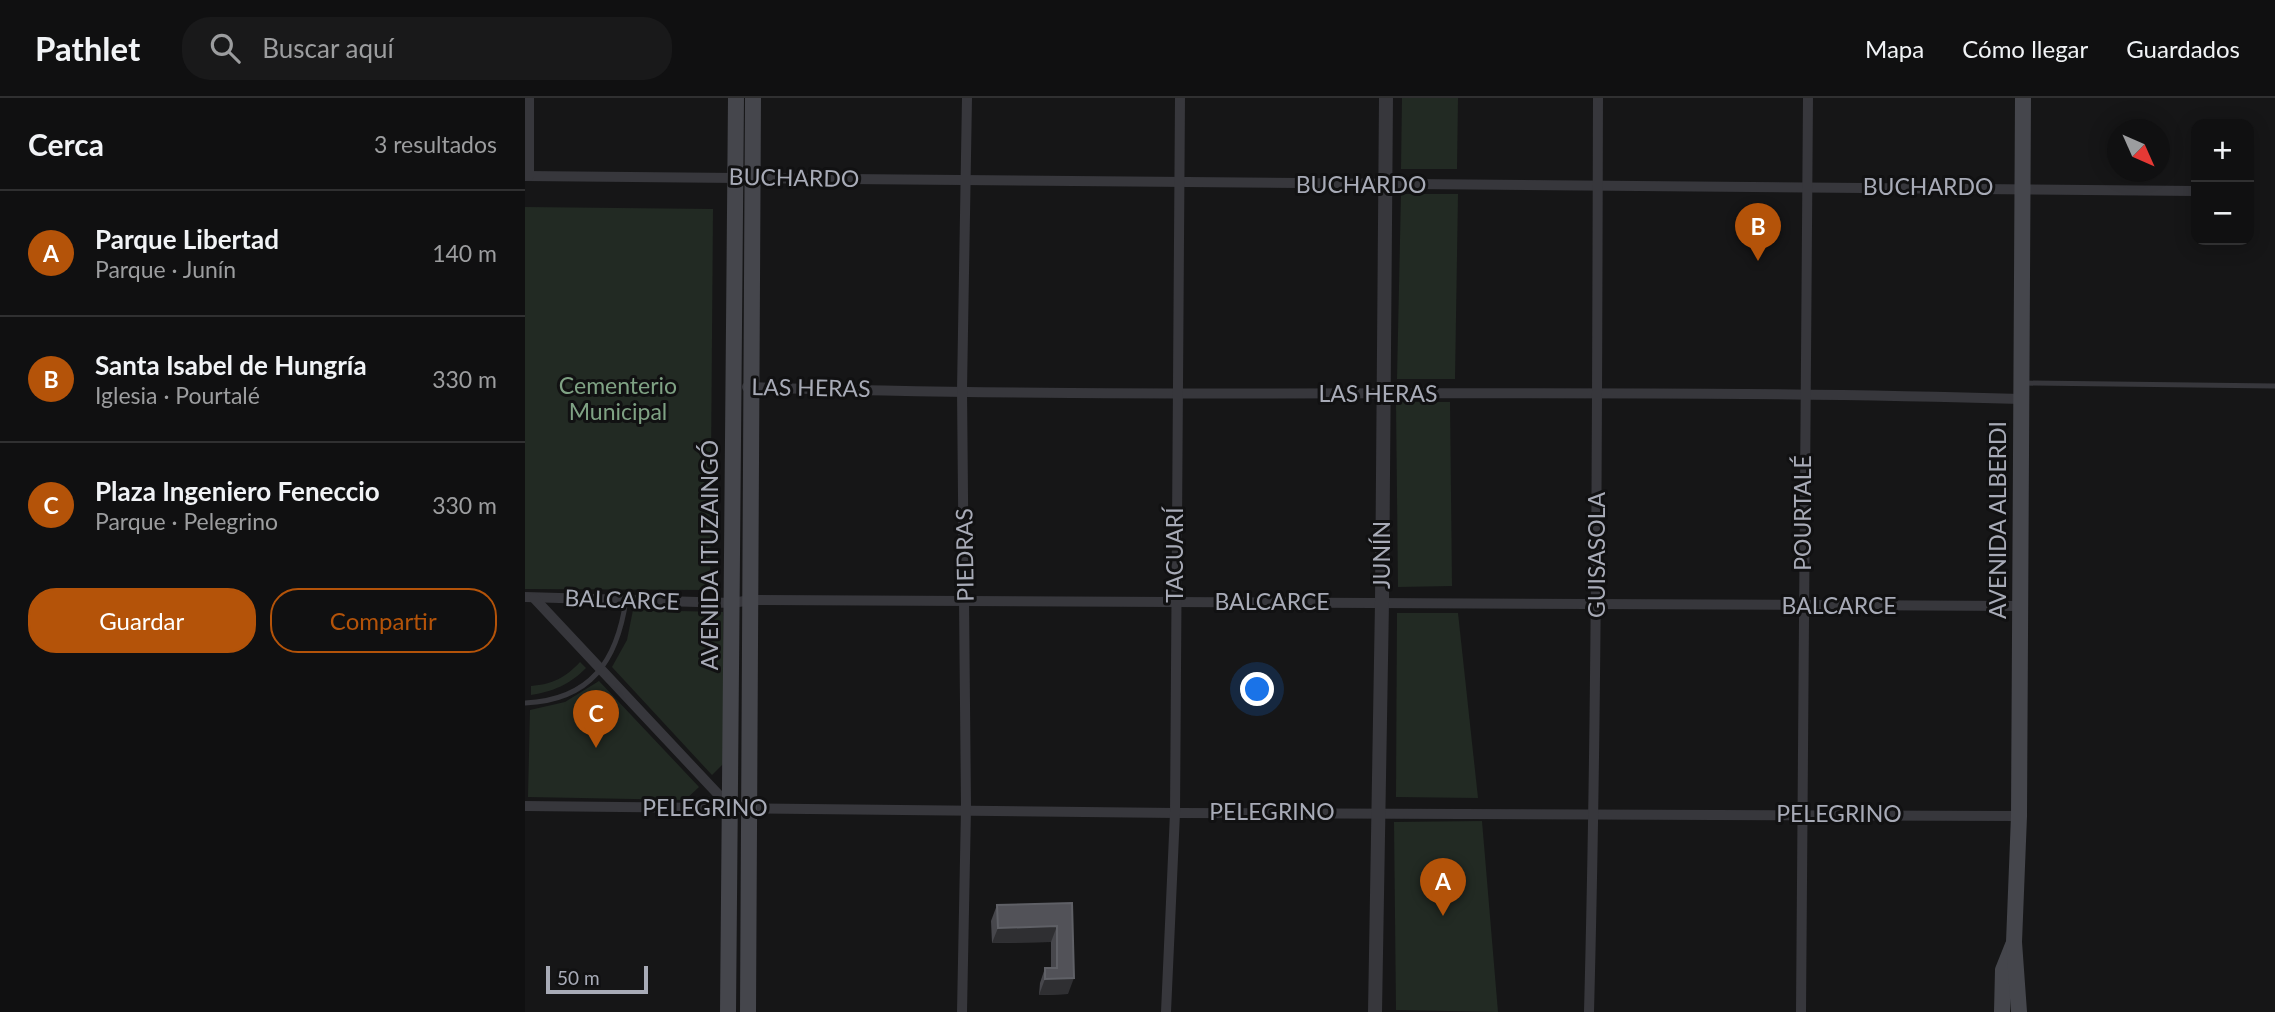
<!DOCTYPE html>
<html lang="es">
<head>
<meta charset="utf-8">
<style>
  body { margin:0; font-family:Lato,sans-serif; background:#19191a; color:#f1f3f6 }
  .controls { position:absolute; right:21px; top:21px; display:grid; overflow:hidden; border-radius:14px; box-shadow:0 4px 18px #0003 }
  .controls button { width:63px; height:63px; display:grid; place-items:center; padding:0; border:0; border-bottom:2px solid #303031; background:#101011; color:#f1f3f6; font:35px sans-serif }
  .compass { position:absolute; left:1582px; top:21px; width:63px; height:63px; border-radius:50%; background:#101011; box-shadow:0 4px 18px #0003; rotate:135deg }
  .scale { position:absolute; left:21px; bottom:18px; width:102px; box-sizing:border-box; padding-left:7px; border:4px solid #a8abb7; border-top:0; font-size:19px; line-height:24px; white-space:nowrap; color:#a8abb7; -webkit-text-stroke:5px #111112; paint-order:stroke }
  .you { position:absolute; left:733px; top:592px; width:24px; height:24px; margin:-18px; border:5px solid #fff; border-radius:50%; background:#1a73e8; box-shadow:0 0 0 10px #1a73e833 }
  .badge { display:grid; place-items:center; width:46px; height:46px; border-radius:50%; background:#b45309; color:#fff; font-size:23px; font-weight:700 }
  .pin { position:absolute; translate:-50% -58px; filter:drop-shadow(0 2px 4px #0008) }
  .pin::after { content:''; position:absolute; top:37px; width:24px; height:21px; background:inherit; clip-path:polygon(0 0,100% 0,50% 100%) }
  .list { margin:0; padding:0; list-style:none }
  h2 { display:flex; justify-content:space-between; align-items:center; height:91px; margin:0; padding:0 28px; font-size:30px }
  h2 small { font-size:23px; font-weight:400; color:#9c9d9f }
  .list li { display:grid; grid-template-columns:46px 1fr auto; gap:21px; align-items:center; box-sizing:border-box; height:126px; padding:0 28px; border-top:2px solid #303031 }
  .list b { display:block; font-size:26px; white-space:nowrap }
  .list p { margin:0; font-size:23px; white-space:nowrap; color:#9c9d9f }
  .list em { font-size:23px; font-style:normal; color:#9c9d9f }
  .actions { display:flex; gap:14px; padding:21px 28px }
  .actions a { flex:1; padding:16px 0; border:2px solid #b45309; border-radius:28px; text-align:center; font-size:24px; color:#b45309 }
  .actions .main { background:#b45309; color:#fff }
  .icon { flex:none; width:38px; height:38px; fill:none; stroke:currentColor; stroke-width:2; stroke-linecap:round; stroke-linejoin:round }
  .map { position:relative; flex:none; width:1750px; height:914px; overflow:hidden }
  header { display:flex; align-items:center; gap:42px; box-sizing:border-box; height:98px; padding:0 35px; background:#101011; border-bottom:2px solid #303031 }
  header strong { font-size:33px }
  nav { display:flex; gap:38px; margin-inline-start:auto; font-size:24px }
  .search { width:490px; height:63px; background:#19191a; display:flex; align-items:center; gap:18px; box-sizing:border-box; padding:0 24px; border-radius:28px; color:#9c9d9f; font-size:26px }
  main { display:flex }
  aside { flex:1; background:#101011 }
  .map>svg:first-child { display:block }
  .green { fill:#222a23 }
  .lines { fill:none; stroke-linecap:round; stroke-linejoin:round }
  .service { stroke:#37373c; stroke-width:5 }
  .minor { stroke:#37373c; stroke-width:10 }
  .tertiary { stroke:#37373c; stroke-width:14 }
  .secondary { stroke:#45464c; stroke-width:16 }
  .wall { fill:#47474c }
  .shaded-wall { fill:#2f2f32 }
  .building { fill:#525258; stroke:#5f6066; stroke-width:2 }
  .labels { text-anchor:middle; stroke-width:6; stroke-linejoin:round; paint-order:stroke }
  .street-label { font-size:23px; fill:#a8abb7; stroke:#111112 }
  .park-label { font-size:23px; fill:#7fa284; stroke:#111112 }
</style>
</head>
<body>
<header>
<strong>Pathlet</strong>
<div class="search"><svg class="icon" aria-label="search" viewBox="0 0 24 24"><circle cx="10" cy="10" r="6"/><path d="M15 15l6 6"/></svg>Buscar aquí</div>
<nav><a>Mapa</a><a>Cómo llegar</a><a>Guardados</a></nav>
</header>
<main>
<aside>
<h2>Cerca<small>3 resultados</small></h2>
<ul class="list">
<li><span class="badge">A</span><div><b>Parque Libertad</b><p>Parque · Junín</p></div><em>140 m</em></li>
<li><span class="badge">B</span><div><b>Santa Isabel de Hungría</b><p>Iglesia · Pourtalé</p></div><em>330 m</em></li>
<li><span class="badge">C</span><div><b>Plaza Ingeniero Feneccio</b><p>Parque · Pelegrino</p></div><em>330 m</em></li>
</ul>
<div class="actions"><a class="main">Guardar</a><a>Compartir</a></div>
</aside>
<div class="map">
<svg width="1750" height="914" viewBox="0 0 1750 914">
  <rect width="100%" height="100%" fill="#161617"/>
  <g class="green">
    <polygon points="877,0 933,0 932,71 876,71"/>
    <polygon points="876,96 933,96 930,281 872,281"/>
    <polygon points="0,109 188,111 185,492 0,491"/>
    <polygon points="871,304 925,304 927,488 873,489"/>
    <polygon points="108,512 198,514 199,665 187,677 87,569 102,542"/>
    <polygon points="872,515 933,515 953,700 871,699"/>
    <path d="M55,564L61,570C44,587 29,593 6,597V588C28,586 40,580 55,564Z"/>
    <polygon points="74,583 174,689 160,702 3,699 5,612 40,604"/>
    <polygon points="957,723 973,914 871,912 869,724"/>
  </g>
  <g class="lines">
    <g class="service">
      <polyline points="1498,285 1750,288"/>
      <path d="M0,605C66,602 92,563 101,502"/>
    </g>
    <g class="minor">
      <polyline points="0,78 1671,93"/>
      <polyline points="4,78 4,0"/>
      <path d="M222,289C646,303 1072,288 1496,301"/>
      <polyline points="0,499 207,505 226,502 1495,508"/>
      <polyline points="9,500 206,710"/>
      <polyline points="0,708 650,715 1494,718"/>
      <polyline points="437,914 441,710 437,292 442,0"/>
      <polyline points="641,914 650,715 655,0"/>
      <path d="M1064,914C1072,609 1072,305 1073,0"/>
      <polyline points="1276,914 1283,0"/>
    </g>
    <polyline class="tertiary" points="850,914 857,504 861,0"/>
    <g class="secondary">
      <polyline points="203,914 211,0"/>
      <polyline points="223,914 228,0"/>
      <polyline points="1477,914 1478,872 1488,847"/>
      <polyline points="1494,914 1489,844 1494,718 1498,0"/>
    </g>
  </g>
  <polygon class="wall" points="547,805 543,896 514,897 515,885 520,870 526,870 526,844 467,845 466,823 472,807"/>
  <g class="shaded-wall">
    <polygon points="532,828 526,844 467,845 473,830"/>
    <polygon points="549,880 543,896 514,897 520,881"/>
  </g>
  <polygon class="building" points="547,805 549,880 520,881 520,870 532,870 532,828 473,830 472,807"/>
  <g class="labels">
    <g class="street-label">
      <text transform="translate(269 80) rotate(1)" y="8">BUCHARDO</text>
      <text x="836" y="95">BUCHARDO</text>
      <text x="1403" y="97">BUCHARDO</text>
      <text transform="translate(286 290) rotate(1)" y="8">LAS HERAS</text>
      <text x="853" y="304">LAS HERAS</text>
      <text transform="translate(1278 415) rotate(-90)" y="8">POURTALÉ</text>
      <text transform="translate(1473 422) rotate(-90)" y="8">AVENIDA ALBERDI</text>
      <text transform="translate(185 457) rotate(-90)" y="8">AVENIDA ITUZAINGÓ</text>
      <text transform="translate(440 457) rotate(-91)" y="8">PIEDRAS</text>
      <text transform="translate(650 457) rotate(-90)" y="8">TACUARÍ</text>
      <text transform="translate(857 457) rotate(-90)" y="8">JUNÍN</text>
      <text transform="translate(1072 457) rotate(-90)" y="8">GUISASOLA</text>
      <text transform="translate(97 502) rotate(2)" y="8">BALCARCE</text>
      <text x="747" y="512">BALCARCE</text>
      <text x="1314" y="516">BALCARCE</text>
      <text x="180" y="718">PELEGRINO</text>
      <text x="747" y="722">PELEGRINO</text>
      <text x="1314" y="724">PELEGRINO</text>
    </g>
    <g class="park-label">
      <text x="93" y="296">Cementerio<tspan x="93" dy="26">Municipal</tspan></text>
    </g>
  </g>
</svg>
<div class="controls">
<button>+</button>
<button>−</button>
</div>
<svg class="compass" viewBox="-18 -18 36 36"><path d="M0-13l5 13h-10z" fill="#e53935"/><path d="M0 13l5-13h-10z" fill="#9c9d9f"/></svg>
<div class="scale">50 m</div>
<div class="you"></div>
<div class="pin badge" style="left:918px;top:818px">A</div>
<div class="pin badge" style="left:1233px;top:163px">B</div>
<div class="pin badge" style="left:71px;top:650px">C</div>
</div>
</main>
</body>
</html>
